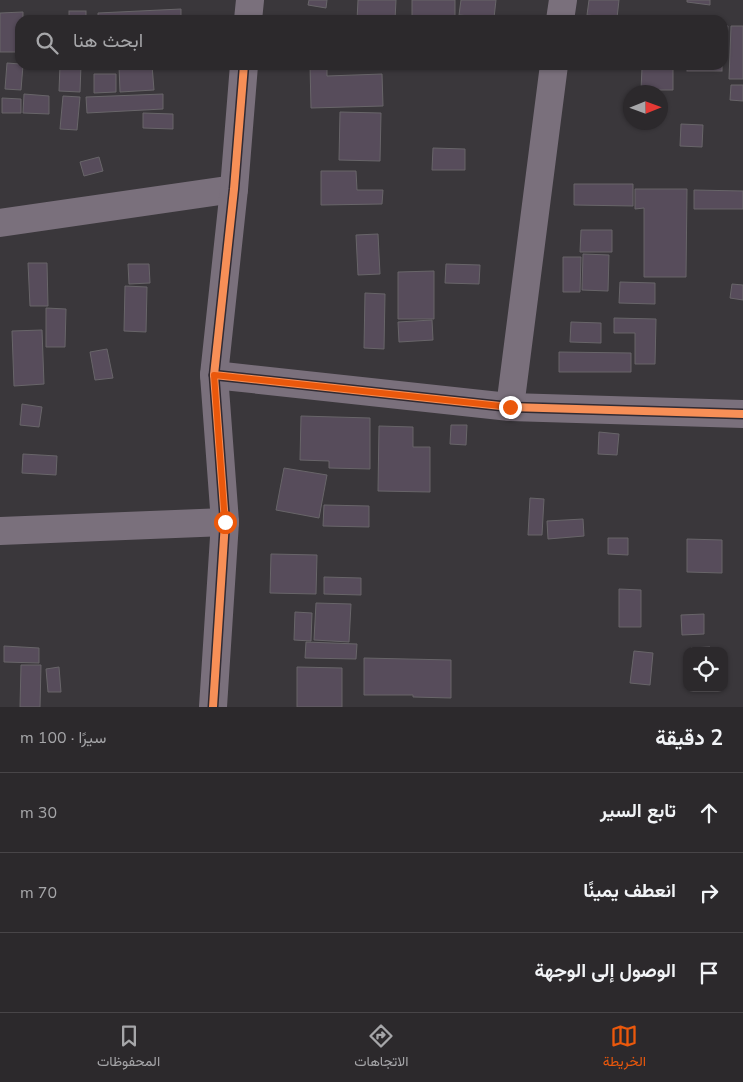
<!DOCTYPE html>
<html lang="ar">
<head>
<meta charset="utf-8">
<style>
  body { margin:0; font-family:"Nunito Sans",Vazirmatn,sans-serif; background:#383538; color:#f1f3f6; direction:rtl }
  .controls { position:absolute; right:15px; bottom:15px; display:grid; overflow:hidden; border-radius:10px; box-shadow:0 1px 4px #0004 }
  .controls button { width:45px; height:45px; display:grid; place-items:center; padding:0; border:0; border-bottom:1px solid #484548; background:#2c292c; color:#f1f3f6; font:25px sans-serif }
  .compass { position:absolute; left:623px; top:85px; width:45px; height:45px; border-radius:50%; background:#2c292c; box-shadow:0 1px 4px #0004; rotate:89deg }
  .stop { position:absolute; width:15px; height:15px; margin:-11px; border:4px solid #ea580c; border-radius:50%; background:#fff }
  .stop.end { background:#ea580c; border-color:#fff; box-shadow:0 1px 5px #0008 }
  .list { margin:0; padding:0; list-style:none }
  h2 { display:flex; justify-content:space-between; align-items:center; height:65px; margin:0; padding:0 20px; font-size:21px }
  h2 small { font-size:16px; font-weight:400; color:#a6a6a9 }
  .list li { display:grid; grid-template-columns:32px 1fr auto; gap:15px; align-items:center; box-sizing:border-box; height:80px; padding:0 20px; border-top:1px solid #484548 }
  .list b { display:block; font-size:19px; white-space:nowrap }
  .list em { font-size:16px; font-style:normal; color:#a6a6a9 }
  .icon { flex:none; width:28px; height:28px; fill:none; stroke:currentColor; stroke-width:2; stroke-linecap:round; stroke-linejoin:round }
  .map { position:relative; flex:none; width:743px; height:707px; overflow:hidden; direction:ltr }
  .search { position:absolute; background:#2c292c; box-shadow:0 1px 4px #0004; left:15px; right:15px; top:15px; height:55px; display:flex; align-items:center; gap:12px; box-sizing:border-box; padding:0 18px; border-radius:15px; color:#a6a6a9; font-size:19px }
  .sheet { height:305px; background:#2c292c }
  nav { display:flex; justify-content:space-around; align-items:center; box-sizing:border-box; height:70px; border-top:1px solid #484548; background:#2c292c; font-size:14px; color:#a6a6a9 }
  nav a { display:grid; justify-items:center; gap:2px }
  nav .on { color:#ea580c }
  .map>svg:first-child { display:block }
  .building { fill:#574c5b; stroke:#686569 }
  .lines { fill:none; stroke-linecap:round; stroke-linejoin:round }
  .street { stroke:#7a707c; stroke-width:28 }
  .cycleway-casing { stroke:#312b33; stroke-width:11 }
  .cycleway { stroke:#f78f57; stroke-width:8 }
  .route { stroke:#ea580c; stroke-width:6 }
</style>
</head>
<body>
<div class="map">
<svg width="743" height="707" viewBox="0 0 743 707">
  <rect width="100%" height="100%" fill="#3a373b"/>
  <g class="building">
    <polygon points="309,0 327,0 326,8 308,5"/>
    <polygon points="358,0 396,0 395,20 357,20"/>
    <rect x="412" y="0" width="43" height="20"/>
    <polygon points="461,0 496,0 494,18 459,15"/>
    <polygon points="589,0 619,0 617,18 587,15"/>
    <polygon points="687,0 710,0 710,5 687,2"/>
    <polygon points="181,9 181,20 98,20 98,13"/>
    <rect x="69" y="11" width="17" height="9"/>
    <polygon points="23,12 23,20 20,20 20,52 0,52 0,13"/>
    <polygon points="723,26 728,26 726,50 723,49"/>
    <polygon points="731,26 743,26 743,79 729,79"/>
    <polygon points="7,63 20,64 20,65 23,65 21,90 5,89"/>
    <polygon points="60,65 81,65 80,92 59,91"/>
    <polygon points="137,65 152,65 154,90 120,92 119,66"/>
    <polygon points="310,65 327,65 327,76 382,74 383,106 311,108"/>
    <rect x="687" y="65" width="35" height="6"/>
    <polygon points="642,68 673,69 673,90 641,90"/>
    <polygon points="94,74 116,74 116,92 94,93"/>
    <polygon points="731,85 743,85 743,101 730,100"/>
    <polygon points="24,94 49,96 49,114 23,113"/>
    <polygon points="163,94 163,109 87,113 86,97"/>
    <polygon points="63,96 80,97 77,130 60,129"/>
    <polygon points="2,98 21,99 21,113 2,113"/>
    <polygon points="340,112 381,113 380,161 339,160"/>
    <polygon points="143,113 173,114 173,129 143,128"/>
    <polygon points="681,124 703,125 702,147 680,146"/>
    <polygon points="433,148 465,149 465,170 432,170"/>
    <polygon points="99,157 103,171 84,176 80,162"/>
    <polygon points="321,171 356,171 357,190 383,190 382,204 321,205"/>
    <polygon points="574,184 633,184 633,206 574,205"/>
    <polygon points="635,189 687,189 686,277 644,277 644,208 635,209"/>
    <polygon points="694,190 743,191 743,209 694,209"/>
    <polygon points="581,230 612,230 612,252 580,252"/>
    <polygon points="378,234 380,274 358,275 356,235"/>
    <polygon points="583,254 609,255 608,291 582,290"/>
    <polygon points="563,257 581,257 580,292 563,292"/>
    <polygon points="28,263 47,263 48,306 30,306"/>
    <polygon points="128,264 149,264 150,283 129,284"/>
    <polygon points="446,264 480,265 479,284 445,283"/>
    <polygon points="434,271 434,319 398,319 398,272"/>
    <polygon points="620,282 655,283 655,304 619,303"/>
    <polygon points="732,284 743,285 743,300 730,298"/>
    <polygon points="125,286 147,287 146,332 124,331"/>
    <polygon points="365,293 385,294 384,349 364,348"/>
    <polygon points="46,308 66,309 65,347 46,347"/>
    <polygon points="614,318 656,319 655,364 635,364 635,333 614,333"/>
    <polygon points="432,320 433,340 399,342 398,322"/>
    <polygon points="571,322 601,323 601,343 570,342"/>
    <polygon points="42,330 44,384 14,386 12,331"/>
    <polygon points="107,349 113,378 95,380 90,352"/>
    <polygon points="559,352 631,353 631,372 559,372"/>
    <polygon points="22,404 42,407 39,427 20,425"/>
    <polygon points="301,416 370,418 370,469 329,468 329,461 300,460"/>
    <polygon points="451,425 467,425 466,445 450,444"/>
    <polygon points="379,426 413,427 413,447 430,447 430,492 378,491"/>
    <polygon points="599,432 619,434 617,455 598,454"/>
    <polygon points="23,454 57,456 56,475 22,473"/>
    <polygon points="284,468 327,475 319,518 276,510"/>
    <polygon points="530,498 544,499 542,535 528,535"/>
    <polygon points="324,505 369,506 369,527 323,526"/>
    <polygon points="583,519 584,536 548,539 547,521"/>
    <polygon points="608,538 628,538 628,555 608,554"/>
    <polygon points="687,539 722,540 722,573 687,572"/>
    <polygon points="271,554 317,555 316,594 270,593"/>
    <polygon points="324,577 361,578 361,595 324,594"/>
    <polygon points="619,589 641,590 641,627 619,627"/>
    <polygon points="316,603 351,604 349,642 314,640"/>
    <polygon points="295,612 312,613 311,641 294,640"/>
    <polygon points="704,614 704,634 682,635 681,615"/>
    <polygon points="306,642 357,644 356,659 305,658"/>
    <polygon points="4,646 39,648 39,663 4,662"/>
    <polygon points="710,647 710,651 691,651 691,648"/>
    <polygon points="634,651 653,653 650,685 630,683"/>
    <polygon points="364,658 451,660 451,698 413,697 413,695 364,695"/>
    <polygon points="21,665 41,665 40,707 20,707"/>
    <polygon points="59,667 61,692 48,692 46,669"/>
    <polygon points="297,667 342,668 342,707 297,707"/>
  </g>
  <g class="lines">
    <g class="street">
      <polyline points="248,20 250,0"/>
      <polyline points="560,20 563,0"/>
      <polyline points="0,223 234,189"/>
      <polyline points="214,375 510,407 743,414"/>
      <polyline points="510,407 554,65"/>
      <polyline points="0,531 225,522"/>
      <polyline points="213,707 225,522 214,375 234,189 244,65"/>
    </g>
    <g class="cycleway-casing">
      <g id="cycleway">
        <polyline points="214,375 510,407 743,414"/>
        <polyline points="213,707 225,522 214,375 234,189 244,65"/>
      </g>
    </g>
    <use href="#cycleway" class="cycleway"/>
  </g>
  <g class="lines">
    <polyline class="route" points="225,522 214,375 510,407"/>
  </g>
</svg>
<div class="controls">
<button><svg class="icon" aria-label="locate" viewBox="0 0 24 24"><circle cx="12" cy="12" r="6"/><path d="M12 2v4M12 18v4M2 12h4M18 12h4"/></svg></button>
</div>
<svg class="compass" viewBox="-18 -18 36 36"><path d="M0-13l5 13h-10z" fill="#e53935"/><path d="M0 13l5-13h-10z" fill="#a6a6a9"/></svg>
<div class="stop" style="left:225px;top:522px"></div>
<div class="stop end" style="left:510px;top:407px"></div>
<div class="search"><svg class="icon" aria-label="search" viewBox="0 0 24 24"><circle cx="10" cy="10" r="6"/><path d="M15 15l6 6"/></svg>ابحث هنا</div>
</div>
<section class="sheet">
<h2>2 دقيقة<small>سيرًا · 100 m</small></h2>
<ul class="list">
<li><svg class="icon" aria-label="ahead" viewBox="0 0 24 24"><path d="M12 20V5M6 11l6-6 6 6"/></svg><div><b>تابع السير</b></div><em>30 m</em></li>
<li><svg class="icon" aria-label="right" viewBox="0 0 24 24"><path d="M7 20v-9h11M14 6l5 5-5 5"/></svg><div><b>انعطف يمينًا</b></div><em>70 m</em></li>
<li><svg class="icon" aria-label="arrive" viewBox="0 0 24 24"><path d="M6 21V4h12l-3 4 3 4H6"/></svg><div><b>الوصول إلى الوجهة</b></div></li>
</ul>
</section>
<nav>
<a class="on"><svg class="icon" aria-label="map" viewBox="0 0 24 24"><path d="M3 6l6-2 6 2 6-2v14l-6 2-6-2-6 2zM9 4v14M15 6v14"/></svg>الخريطة</a>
<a><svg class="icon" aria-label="directions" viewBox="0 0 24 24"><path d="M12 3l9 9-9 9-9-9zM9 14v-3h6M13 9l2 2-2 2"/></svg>الاتجاهات</a>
<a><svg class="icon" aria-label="saved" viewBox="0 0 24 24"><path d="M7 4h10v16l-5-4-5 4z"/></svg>المحفوظات</a>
</nav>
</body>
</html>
